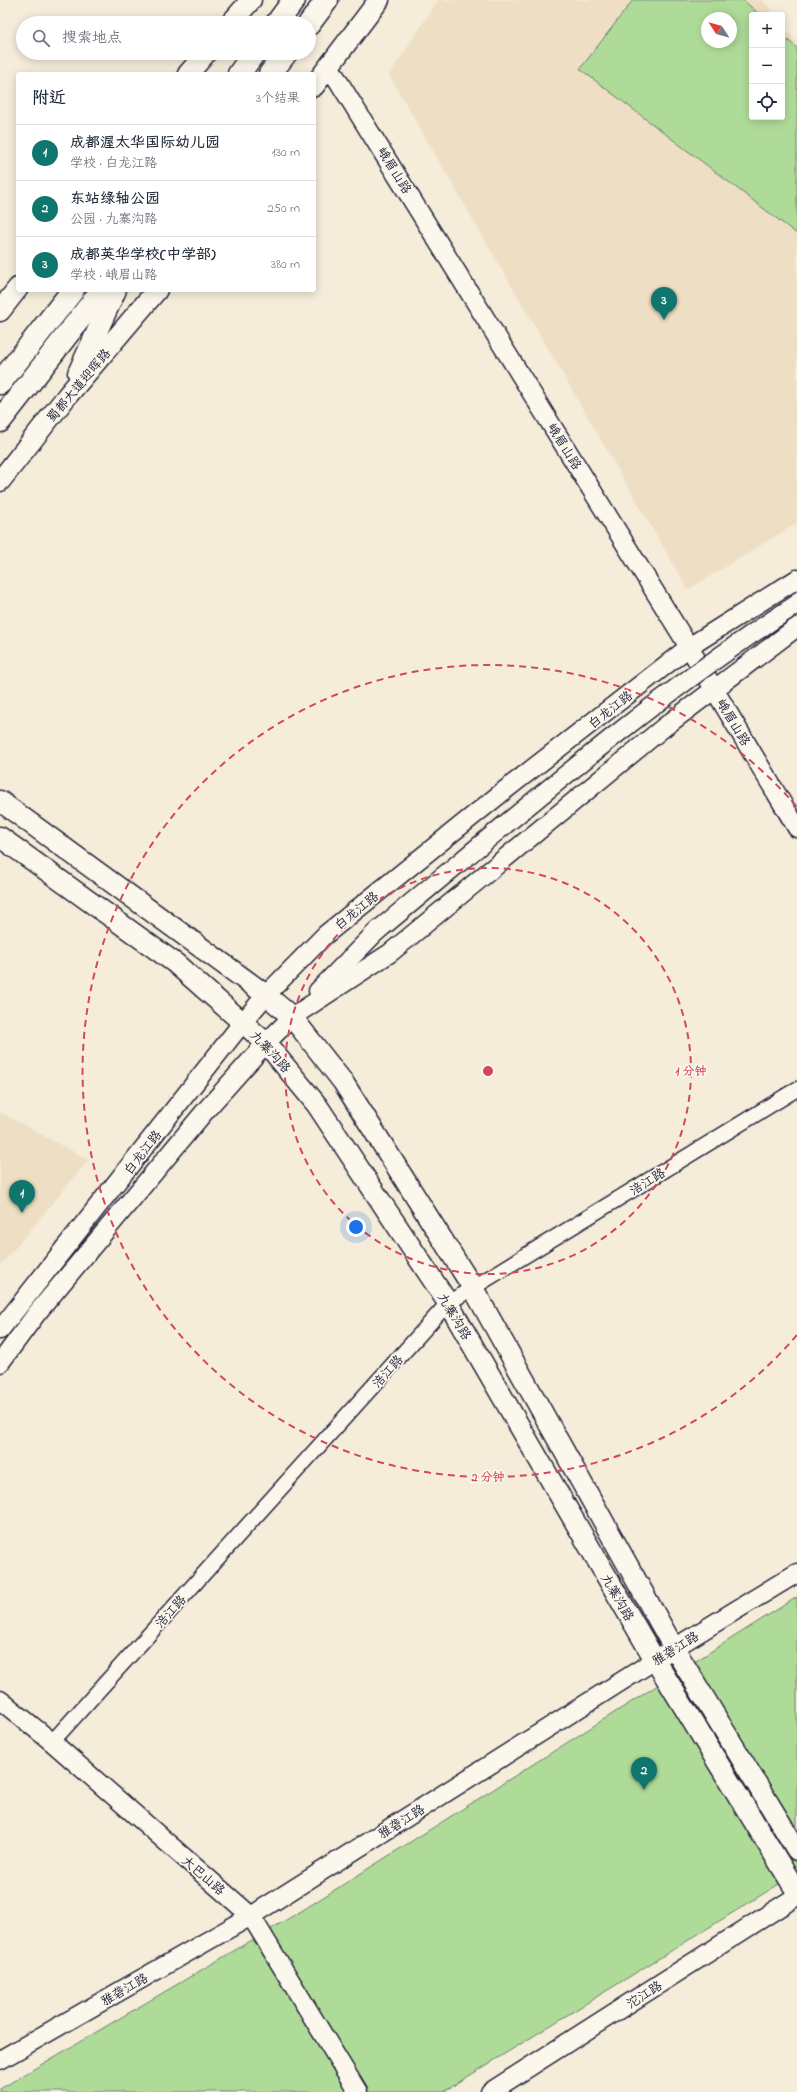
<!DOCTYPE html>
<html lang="zh">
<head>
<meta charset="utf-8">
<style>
  body { margin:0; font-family:"Indie Flower","LXGW WenKai TC",sans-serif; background:#f6f6f7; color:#1f2937 }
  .controls { position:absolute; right:12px; top:12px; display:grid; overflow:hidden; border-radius:4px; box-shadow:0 2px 10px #0003 }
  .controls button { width:36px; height:36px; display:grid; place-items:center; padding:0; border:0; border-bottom:1px solid #e0e1e3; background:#fff; color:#1f2937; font:20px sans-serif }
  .compass { position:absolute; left:701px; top:12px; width:36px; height:36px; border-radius:50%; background:#fff; box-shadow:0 2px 10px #0003; rotate:306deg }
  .you { position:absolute; left:356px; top:1227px; width:14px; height:14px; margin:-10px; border:3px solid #fff; border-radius:50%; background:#1a73e8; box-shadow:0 0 0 6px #1a73e833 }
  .badge { display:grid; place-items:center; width:26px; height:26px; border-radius:50%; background:#0f766e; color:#fff; font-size:13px; font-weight:700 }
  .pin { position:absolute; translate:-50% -33px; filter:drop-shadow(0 1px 2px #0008) }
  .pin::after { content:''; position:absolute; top:21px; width:14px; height:12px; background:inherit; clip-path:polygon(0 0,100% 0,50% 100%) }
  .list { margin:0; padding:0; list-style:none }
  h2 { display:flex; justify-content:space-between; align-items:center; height:52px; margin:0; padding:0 16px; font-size:17px }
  h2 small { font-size:13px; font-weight:400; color:#747a83 }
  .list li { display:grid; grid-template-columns:26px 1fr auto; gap:12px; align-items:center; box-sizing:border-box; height:56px; padding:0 16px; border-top:1px solid #e0e1e3 }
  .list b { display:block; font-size:15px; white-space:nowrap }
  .list p { margin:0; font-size:13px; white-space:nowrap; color:#747a83 }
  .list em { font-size:13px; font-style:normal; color:#747a83 }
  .icon { flex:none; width:22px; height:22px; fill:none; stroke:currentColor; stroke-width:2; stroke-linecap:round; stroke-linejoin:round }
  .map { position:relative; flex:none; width:797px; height:2092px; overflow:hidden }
  .search { position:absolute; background:#fff; box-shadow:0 2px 10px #0003; left:16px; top:16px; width:300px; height:44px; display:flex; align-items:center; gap:10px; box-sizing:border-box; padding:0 14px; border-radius:22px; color:#747a83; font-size:15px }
  .panel { position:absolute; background:#fff; box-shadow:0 2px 10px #0003; left:16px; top:72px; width:300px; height:220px; border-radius:4px }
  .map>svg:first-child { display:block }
  .built { fill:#eedfc4; fill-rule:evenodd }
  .green { fill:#afdb99; stroke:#687e6a; fill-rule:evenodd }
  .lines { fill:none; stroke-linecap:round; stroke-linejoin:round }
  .minor-casing { stroke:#22223b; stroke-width:17 }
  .tertiary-casing { stroke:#22223b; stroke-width:21 }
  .secondary-casing { stroke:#22223b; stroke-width:23 }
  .trunk-casing { stroke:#22223b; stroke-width:25 }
  .minor { stroke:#fbf7ec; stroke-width:14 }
  .tertiary { stroke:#fbf7ec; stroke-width:18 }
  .secondary { stroke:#fbf7ec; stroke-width:20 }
  .trunk { stroke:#fbf7ec; stroke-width:22 }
  .tertiary-bridge-casing { stroke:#22223b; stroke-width:21; stroke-linecap:butt }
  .tertiary-bridge { stroke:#fbf7ec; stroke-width:18 }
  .ring { fill:none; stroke:#d1495b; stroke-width:2; stroke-dasharray:7 5 }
  .labels { text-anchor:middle; stroke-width:3.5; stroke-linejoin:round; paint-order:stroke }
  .street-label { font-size:13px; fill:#22223b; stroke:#fbf7ec }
  .centre { fill:#d1495b; stroke:#fbf7ec; stroke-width:2 }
  .ring-label { font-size:12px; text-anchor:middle; font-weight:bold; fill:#d1495b; stroke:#fbf7ec; stroke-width:3.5; stroke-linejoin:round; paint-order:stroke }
</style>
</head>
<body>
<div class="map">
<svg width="797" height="2092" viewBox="0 0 797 2092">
  <rect width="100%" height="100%" fill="#f5ecda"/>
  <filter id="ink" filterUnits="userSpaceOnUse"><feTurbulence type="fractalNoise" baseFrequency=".025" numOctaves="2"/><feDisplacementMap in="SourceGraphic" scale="8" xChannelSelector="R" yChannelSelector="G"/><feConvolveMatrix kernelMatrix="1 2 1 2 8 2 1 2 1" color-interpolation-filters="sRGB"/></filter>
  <g filter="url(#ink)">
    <g class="built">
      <path d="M438,0H763L775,15H752V117H782V24L797,43V523L688,590L389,75ZM707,18H731V42H707Z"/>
      <polygon points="0,1112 89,1160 0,1266"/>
    </g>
    <g class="green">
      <path d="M633,0H743L760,15H752V117H782V35L797,48V234L580,69ZM707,18H731V42H707Z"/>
      <polygon points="797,1597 797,1873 443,2092 0,2092 0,2089 303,1910"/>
    </g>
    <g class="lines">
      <g class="minor-casing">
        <polyline id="minor" points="52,1742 448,1303 797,1089"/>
      </g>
      <g class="tertiary-casing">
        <g id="tertiary">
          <polyline points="329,66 689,647 797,828"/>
          <polyline points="318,991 376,932"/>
          <polyline points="0,1330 243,1022 266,995 325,935 505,790 689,647 797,579"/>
          <polyline points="0,1363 37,1313 206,1110 266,1043 292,1017 390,953 663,728 797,627"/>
          <polyline points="0,1700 52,1742 251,1916 358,2092"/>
          <polyline points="0,2060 251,1916 674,1648 797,1573"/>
          <polyline points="490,2092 797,1896"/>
        </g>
      </g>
      <g class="secondary-casing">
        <g id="secondary">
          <polyline points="231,23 251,0"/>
          <polyline points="188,74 206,53"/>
          <polyline points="314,86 379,0"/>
          <polyline points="0,311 18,288"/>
          <polyline points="78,373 116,290"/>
          <polyline points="0,481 67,396 157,290"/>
          <polyline points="0,801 266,995 292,1017 343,1082 473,1288 674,1648 797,1850"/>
          <polyline points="0,837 175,963 266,1043 317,1105 448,1303 655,1660 797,1892"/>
        </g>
      </g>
      <g class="trunk-casing">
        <g id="trunk">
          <polyline points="277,23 294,0"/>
          <polyline points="309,24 327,0"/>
          <polyline points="239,74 254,53"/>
          <polyline points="270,74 286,53"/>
          <polyline points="0,383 73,290"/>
          <polyline points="0,421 102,290"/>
        </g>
      </g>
      <use href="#minor" class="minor"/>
      <use href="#tertiary" class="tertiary"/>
      <use href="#secondary" class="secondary"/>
      <use href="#trunk" class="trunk"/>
      <g class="tertiary-bridge-casing">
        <path id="tertiary-bridge" d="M376,932C513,819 648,700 797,604"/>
      </g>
      <use href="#tertiary-bridge" class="tertiary-bridge"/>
    </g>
  </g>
  <g class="ring">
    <circle cx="488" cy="1071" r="203"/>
    <path d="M797 1335A406 406 0 1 1 797 807"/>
  </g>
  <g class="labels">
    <g class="street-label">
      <text transform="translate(395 170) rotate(58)" y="5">峨眉山路</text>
      <text transform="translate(78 385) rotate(-50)" y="5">蜀都大道迎晖路</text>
      <text transform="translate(565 446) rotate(58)" y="5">峨眉山路</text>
      <text transform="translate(610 709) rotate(-38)" y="5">白龙江路</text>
      <text transform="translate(734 722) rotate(59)" y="5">峨眉山路</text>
      <text transform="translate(356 910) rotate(-39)" y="5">白龙江路</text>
      <text transform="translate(271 1051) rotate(47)" y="5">九寨沟路</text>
      <text transform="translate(142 1152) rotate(-52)" y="5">白龙江路</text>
      <text transform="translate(647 1181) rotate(-32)" y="5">涪江路</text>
      <text transform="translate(455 1316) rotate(59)" y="5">九寨沟路</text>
      <text transform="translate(387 1371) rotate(-48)" y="5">涪江路</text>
      <text transform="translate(618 1597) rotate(60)" y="5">九寨沟路</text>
      <text transform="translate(170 1611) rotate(-48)" y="5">涪江路</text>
      <text transform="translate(675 1648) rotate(-32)" y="5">雅砻江路</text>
      <text transform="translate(401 1821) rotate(-32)" y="5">雅砻江路</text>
      <text transform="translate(204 1875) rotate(41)" y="5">大巴山路</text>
      <text transform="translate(124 1989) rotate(-30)" y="5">雅砻江路</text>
      <text transform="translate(644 1994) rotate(-33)" y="5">沱江路</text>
    </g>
  </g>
  <circle cx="488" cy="1071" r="6" class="centre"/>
  <g class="ring-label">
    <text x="691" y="1075">1 分钟</text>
    <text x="488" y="1481">2 分钟</text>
  </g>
</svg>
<div class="controls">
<button>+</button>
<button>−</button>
<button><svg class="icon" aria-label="locate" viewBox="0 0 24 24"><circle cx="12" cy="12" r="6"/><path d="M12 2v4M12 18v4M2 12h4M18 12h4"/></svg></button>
</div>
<svg class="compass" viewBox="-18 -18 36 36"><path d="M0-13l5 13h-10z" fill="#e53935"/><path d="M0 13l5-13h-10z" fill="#747a83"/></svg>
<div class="you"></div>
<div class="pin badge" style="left:22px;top:1213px">1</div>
<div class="pin badge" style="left:644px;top:1790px">2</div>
<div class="pin badge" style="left:664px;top:320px">3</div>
<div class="search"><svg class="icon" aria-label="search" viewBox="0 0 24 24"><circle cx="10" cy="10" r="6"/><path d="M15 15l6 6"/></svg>搜索地点</div>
<section class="panel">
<h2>附近<small>3个结果</small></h2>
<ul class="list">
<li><span class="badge">1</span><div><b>成都渥太华国际幼儿园</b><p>学校 · 白龙江路</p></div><em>130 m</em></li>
<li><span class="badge">2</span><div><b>东站绿轴公园</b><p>公园 · 九寨沟路</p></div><em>250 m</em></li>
<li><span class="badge">3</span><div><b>成都英华学校(中学部)</b><p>学校 · 峨眉山路</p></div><em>380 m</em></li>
</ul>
</section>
</div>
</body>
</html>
